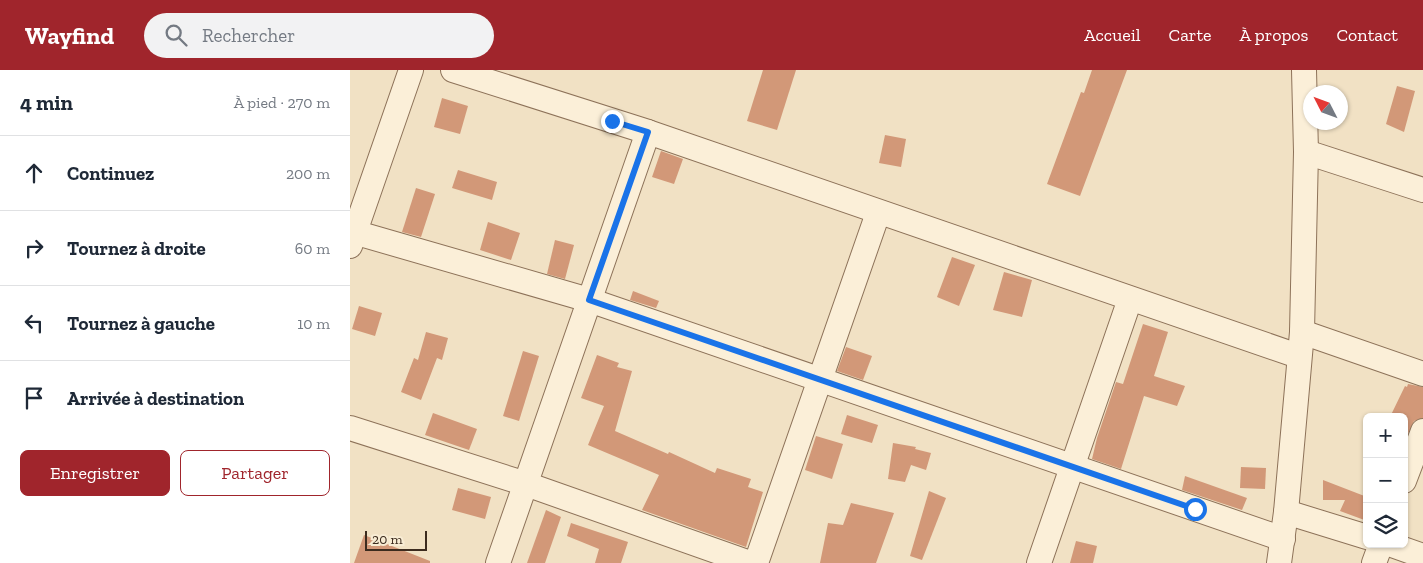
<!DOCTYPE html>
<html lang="fr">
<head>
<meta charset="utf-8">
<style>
  body { margin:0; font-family:"Zilla Slab",serif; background:#f2f2f3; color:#1f2937 }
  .controls { position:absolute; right:15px; bottom:15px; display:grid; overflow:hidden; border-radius:8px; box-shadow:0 1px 4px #0004 }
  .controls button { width:45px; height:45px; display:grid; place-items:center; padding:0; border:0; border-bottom:1px solid #e0e1e3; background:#fff; color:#1f2937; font:25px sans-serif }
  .compass { position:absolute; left:953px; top:15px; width:45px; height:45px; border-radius:50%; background:#fff; box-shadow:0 1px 4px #0004; rotate:312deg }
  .scale { position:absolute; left:15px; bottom:12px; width:62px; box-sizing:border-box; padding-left:5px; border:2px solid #3c2b1e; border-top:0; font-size:14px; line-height:18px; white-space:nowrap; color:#3c2b1e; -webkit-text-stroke:4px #f8ecd4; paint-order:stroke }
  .stop { position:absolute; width:15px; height:15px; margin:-11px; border:4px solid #1a73e8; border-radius:50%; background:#fff }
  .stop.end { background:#1a73e8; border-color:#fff; box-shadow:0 1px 5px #0008 }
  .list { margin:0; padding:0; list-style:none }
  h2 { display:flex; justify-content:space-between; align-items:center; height:65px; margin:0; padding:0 20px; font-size:21px }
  h2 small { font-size:16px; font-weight:400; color:#747a83 }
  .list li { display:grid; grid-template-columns:32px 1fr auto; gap:15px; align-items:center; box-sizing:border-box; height:75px; padding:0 20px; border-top:1px solid #e0e1e3 }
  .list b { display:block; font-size:19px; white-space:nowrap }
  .list em { font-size:16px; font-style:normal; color:#747a83 }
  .actions { display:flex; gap:10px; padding:15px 20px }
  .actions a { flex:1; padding:11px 0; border:1px solid #a0252c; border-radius:8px; text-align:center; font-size:18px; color:#a0252c }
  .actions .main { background:#a0252c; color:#fff }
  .icon { flex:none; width:28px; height:28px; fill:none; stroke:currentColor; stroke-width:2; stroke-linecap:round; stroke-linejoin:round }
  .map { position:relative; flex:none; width:1073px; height:493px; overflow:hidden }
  header { display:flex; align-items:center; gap:30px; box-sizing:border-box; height:70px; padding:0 25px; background:#a0252c; color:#fff }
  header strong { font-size:24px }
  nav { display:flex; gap:28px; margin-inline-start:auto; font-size:18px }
  .search { width:350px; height:45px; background:#f2f2f3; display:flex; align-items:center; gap:12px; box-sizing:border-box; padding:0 18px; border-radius:28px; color:#747a83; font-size:19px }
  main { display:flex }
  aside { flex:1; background:#fff }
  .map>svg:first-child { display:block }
  .building { fill:#d29878 }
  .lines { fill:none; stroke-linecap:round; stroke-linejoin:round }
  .minor-casing { stroke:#8d7259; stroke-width:26 }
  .minor { stroke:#fbefd8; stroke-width:24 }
  .route { stroke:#1a73e8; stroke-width:6 }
</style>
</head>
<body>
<header>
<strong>Wayfind</strong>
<div class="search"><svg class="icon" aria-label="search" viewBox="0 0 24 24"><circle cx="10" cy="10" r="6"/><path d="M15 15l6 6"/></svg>Rechercher</div>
<nav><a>Accueil</a><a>Carte</a><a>À propos</a><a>Contact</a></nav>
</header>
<main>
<aside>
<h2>4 min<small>À pied · 270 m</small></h2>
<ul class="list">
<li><svg class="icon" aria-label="ahead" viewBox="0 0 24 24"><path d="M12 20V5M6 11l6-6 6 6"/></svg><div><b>Continuez</b></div><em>200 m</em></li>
<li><svg class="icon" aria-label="right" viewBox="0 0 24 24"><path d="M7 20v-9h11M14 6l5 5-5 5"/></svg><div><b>Tournez à droite</b></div><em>60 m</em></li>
<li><svg class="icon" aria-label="left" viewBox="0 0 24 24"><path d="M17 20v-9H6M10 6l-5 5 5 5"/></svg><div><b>Tournez à gauche</b></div><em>10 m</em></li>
<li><svg class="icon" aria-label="arrive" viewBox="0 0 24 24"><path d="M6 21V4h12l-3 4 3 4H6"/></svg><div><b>Arrivée à destination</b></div></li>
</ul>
<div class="actions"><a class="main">Enregistrer</a><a>Partager</a></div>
</aside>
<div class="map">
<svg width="1073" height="493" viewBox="0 0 1073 493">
  <rect width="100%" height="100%" fill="#f1e1c4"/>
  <g class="building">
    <polygon points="413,0 446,0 427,60 397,51"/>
    <polygon points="742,0 777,0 730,126 697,114 731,22 734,23"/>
    <polygon points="1047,16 1065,21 1054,62 1036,54"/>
    <polygon points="92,28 118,36 110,64 84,57"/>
    <polygon points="535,65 556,69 551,97 529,93"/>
    <polygon points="311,81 333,89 324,114 302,107"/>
    <polygon points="108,100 147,112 142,130 102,118"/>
    <polygon points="66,118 85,124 71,167 52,162"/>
    <polygon points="138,152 170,163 161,190 130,180"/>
    <polygon points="205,170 224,175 215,209 197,204"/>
    <polygon points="602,187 625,195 609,236 587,227"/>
    <polygon points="654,202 682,210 672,247 643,240"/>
    <polygon points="283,221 309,231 306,238 280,230"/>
    <polygon points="9,236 32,243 25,266 2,259"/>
    <polygon points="793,254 818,262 804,306 835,316 827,336 794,326 771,399 742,389 747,368 766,312 773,314"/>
    <polygon points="76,262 98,268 92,290 87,288 71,330 51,322 64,288 68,290"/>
    <polygon points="496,277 522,286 513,310 487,301"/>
    <polygon points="173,281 189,286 169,351 153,346"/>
    <polygon points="247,285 269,293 267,297 282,301 265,361 318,384 319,382 365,403 367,398 401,409 398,417 413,422 396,477 292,440 309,405 238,375 254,336 231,328"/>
    <polygon points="1058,314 1073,317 1073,348 1064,351 1057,366 1054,365 1054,347 1040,347 1055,316 1057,317"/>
    <polygon points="83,343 127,359 119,380 75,365"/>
    <polygon points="497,345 528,355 522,373 491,364"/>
    <polygon points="466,366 493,374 482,409 455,400"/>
    <polygon points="543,373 566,377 565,379 581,383 576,400 561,395 555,412 538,409"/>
    <polygon points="891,397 916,398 915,419 890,418"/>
    <polygon points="835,406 897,428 892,440 832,420"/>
    <polygon points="973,410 1017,427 1017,451 990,441 995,430 973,430"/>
    <polygon points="108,418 141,427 135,449 102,440"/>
    <polygon points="579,421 596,428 572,490 560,486"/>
    <polygon points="501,433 544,443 526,493 470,493 478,453 493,455"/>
    <polygon points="196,440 211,447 195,493 177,493"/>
    <polygon points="221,453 278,472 271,493 245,493 249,479 217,466"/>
    <polygon points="14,465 80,491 80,493 4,493"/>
    <polygon points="726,471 747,476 743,493 720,493"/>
  </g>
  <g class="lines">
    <g class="minor-casing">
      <g id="minor">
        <polyline points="103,0 298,62 948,286"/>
        <polyline points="956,82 1073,120"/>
        <polyline points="0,161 239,230 933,469"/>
        <polyline points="0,176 61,0"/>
        <polyline points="952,262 1073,304"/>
        <polyline points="0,358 176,414 400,493"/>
        <polyline points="1054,411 1073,361"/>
        <polyline points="936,442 1017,467"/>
        <polyline points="1039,474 1073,486"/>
        <polyline points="148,493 298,62"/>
        <polyline points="406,493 528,143"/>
        <polyline points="689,493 780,229"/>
        <polyline points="929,493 936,442 952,262 956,82 954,0"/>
        <polyline points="1024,493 1031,474"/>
      </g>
    </g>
    <use href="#minor" class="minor"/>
  </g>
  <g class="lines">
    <polyline class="route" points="262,51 298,62 239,230 845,439"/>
  </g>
</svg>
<div class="controls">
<button>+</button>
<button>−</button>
<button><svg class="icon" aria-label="layers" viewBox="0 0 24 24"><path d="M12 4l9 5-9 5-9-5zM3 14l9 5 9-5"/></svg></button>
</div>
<svg class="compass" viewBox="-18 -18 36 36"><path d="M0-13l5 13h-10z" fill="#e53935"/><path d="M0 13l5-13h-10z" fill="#747a83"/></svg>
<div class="scale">20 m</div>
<div class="stop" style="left:845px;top:439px"></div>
<div class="stop end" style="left:262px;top:51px"></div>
</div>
</main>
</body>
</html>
